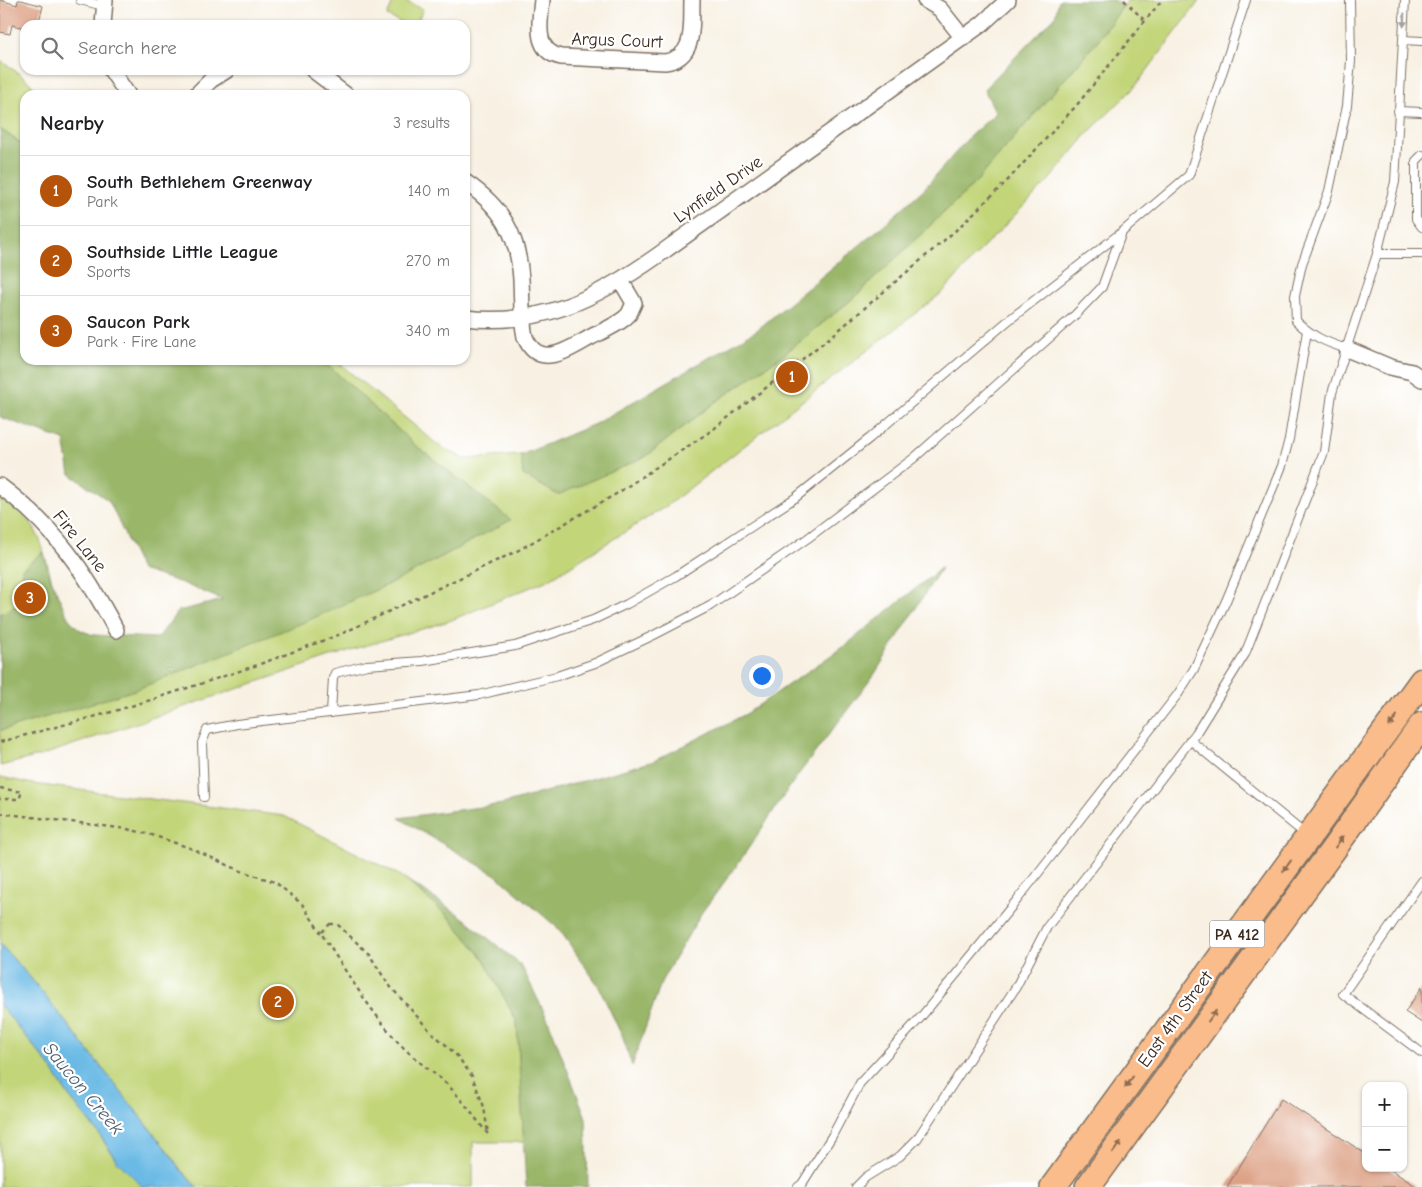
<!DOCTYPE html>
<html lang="en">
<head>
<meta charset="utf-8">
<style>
  body { margin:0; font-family:"Comic Neue",sans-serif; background:#f6f6f6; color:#202124 }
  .controls { position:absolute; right:15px; bottom:15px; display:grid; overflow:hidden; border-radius:10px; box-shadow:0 1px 4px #0004 }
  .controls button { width:45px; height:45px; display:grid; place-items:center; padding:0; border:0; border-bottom:1px solid #e0e0e0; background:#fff; color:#202124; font:25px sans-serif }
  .you { position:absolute; left:761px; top:675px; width:18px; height:18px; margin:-12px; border:4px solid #fff; border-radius:50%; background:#1a73e8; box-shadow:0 0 0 8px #1a73e833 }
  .badge { display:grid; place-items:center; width:32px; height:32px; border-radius:50%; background:#b45309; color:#fff; font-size:16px; font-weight:700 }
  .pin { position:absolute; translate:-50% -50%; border:2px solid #fff; box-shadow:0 1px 5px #0006 }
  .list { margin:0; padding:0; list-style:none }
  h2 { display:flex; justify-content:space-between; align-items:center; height:65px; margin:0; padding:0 20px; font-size:21px }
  h2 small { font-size:16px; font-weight:400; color:#757577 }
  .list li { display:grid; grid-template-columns:32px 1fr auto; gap:15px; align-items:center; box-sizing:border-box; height:70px; padding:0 20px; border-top:1px solid #e0e0e0 }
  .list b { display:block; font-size:19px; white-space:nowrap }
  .list p { margin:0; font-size:16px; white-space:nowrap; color:#757577 }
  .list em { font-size:16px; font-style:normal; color:#757577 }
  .icon { flex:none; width:28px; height:28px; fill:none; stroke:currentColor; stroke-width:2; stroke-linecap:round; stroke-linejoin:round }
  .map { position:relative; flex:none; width:1422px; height:1187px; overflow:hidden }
  .search { position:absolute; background:#fff; box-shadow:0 1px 4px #0004; left:20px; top:20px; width:450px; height:55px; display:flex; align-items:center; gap:12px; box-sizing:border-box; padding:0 18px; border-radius:15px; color:#757577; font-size:19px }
  .panel { position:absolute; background:#fff; box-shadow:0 1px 4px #0004; left:20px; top:90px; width:450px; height:275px; border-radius:15px }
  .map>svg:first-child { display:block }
  .green { fill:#c2d579; stroke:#7e804c }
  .forest { fill:#99b669; stroke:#6a7044 }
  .water { fill:#6abae5; stroke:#527282 }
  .building { fill:#dda286 }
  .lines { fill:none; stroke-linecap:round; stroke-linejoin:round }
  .service-casing { stroke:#7d7063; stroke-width:10 }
  .minor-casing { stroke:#7d7063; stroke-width:18 }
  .trunk-casing { stroke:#7d7063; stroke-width:28 }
  .path { stroke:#7d7063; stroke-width:2.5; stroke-dasharray:4 4; stroke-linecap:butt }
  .service { stroke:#fff; stroke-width:8 }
  .minor { stroke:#fff; stroke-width:15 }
  .trunk { stroke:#f9bc8a; stroke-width:25 }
  .oneway { fill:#a79f9a }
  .oneway2 { fill:#906c4f }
  .labels { text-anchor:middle; stroke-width:4.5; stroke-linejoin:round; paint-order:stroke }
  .shield { fill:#fff; stroke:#766a62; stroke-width:1 }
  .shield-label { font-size:16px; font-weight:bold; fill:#3b2a1e }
  .street-label { font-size:18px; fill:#3b2a1e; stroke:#fff }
  .water-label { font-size:19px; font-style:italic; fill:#4b5c64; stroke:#fff }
</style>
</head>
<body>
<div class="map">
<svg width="1422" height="1187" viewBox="0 0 1422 1187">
  <rect width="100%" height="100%" fill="#fff"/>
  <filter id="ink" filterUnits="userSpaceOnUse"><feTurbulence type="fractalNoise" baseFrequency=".02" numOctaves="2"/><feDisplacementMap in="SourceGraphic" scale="10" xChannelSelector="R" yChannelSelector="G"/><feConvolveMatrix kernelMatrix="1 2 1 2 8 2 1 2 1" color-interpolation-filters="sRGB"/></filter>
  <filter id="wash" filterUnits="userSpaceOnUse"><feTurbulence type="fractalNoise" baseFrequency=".0096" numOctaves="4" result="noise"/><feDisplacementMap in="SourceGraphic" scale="20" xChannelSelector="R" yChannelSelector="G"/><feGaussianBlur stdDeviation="1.12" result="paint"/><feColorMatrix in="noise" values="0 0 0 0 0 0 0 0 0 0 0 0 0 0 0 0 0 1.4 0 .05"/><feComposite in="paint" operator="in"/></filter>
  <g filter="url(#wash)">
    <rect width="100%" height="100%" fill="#f8f1e3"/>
    <g class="green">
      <polygon points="394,0 402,0 423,9 416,25 407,25 387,16"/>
      <path d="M1128,0H1200L1134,88L1089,132L1049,180L981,250L943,292L668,505L548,580L449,621L351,650L43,755L0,766V490C17,506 29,516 39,538C50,564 54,611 79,629C91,638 110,636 125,636L144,686L415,445L330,368L315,360H335L438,445L465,459L521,455L523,475L645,457L714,403L787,352L856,296L976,182L1095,44Z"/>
      <polygon points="0,60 25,78 41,95 25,95 25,146 0,129"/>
      <polygon points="0,777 33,784 284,816 401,876 450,918 484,959 517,1022 524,1142 473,1142 473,1187 197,1187 180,1169 170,1154 34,982 0,944"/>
      <polygon points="0,1005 49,1065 68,1095 99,1134 117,1161 143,1187 0,1187"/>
    </g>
    <g class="forest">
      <polygon points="1059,0 1115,0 1123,6 1095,44 976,182 856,296 787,352 714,403 645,457 558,495 523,475 521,455 595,424 757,330 878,230 924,189 970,136 996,113 984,89 1055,17"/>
      <polygon points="0,129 25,146 25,360 315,360 330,367 415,445 511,520 396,581 307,621 135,690 0,731 0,614 24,602 22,569 43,552 51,579 68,618 80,630 93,635 158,638 178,611 223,600 182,583 141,570 109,501 70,474 64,440 0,417"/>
      <polygon points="941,568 874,675 798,775 737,865 702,912 662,980 632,1066 623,1038 598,985 559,929 496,875 399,818 503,804 654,761 746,714 846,645"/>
      <polygon points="401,876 461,916 521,965 548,1020 586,1118 588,1187 526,1187 517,1022 484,959 450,918"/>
    </g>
    <polygon class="water" points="0,944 34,982 170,1154 180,1169 197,1187 143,1187 117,1161 99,1134 68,1095 49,1065 0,1005"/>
    <g id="blocks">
      <g class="building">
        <polygon points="0,0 17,5 18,0 21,0 43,6 38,25 25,25 25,28 12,25 10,34 0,32"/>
        <polygon points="1422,987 1422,1023 1405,1012"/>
        <polygon points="1281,1099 1366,1154 1366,1168 1388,1168 1417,1187 1227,1187"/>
      </g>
    </g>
  </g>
  <g filter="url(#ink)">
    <use href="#blocks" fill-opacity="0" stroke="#7d7063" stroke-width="1"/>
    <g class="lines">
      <g class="service-casing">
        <g id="service">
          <polyline points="80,0 104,6"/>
          <polyline points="1403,40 1405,0"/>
          <polyline points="1398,111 1422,112"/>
          <polyline points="1422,155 1416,161 1416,219 1422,227"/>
          <polyline points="1377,254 1422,254"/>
          <path d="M1347,349C1325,342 1313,337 1296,321L1295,296L1302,264L1329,191L1347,106L1351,61L1350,0"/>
          <polyline points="331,713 333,678 335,673 367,665 422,661 515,646 593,620 627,604 676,576 795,498 870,438 1009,320 1122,232 1189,175 1246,0"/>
          <polyline points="1190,740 1305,834"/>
          <polyline points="204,797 202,743 207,730 237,724 479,695 557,676 595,663 654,635 710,606 808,538 914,458 1074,316 1102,287 1122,232"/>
          <polyline points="1422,881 1343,994 1422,1053"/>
          <polyline points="798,1187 802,1184 832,1136 860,1083 921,1017 1017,900 1178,694 1194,669 1226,601 1282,466 1289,439 1307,331"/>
          <polyline points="856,1187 866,1177 900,1156 917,1139 1016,987 1047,927 1196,733 1245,654 1324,452 1332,393 1377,254 1395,182 1403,40 1422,41"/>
        </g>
      </g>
      <g class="minor-casing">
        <g id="minor">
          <path d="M542,0C540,22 533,51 561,57L665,62C697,58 691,24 692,0"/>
          <polyline points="925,0 940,9 963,38"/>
          <polyline points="103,25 105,0"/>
          <polyline points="111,70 128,95"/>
          <polyline points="313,70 346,95"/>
          <polyline points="196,95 211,80 227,70"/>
          <path d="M465,182C502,207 518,234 521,279C522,298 521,318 525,337C539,371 569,349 591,337C603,331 615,326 625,318L629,314L634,303L621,281"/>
          <path d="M465,318C541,327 597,298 657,256L982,24L1008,0"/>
          <polyline points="1347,349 1390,367 1412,372 1422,379"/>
          <path d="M0,486C54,526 85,571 116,630"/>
        </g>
      </g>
      <g class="trunk-casing">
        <g id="trunk">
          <polyline points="1053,1187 1422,681"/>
          <polyline points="1088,1187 1335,847 1422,725"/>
        </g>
      </g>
      <g class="path">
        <polyline points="1124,0 1145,21"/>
        <polyline points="0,742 108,713 154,699 252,667 341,634 517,551 616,494 711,431 833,335 955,231 1008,180 1076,106 1162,0"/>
        <polyline points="0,788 22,792 19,799 0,799"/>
        <polyline points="0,813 127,829 152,835 190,848 241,871 275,882 302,904 321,933"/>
        <path d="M330,924H337L369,954L388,984L432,1033L445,1044L458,1057L472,1076L484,1107L488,1134C473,1116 459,1094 441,1079C426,1067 411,1056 398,1042C369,1009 345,970 321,933Z"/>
      </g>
      <use href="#service" class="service"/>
      <use href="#minor" class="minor"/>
      <use href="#trunk" class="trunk"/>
    </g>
    <defs><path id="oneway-solid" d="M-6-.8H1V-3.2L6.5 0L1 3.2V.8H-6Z" transform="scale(1.25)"/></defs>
    <use class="oneway" href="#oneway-solid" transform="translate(1404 20) rotate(93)"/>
    <g class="oneway2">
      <use href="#oneway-solid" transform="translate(1393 721) rotate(126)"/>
      <use href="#oneway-solid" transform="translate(1339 842) rotate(-55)"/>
      <use href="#oneway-solid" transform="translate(1287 866) rotate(126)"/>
      <use href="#oneway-solid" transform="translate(1212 1016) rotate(-54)"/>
      <use href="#oneway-solid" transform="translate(1129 1082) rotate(126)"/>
      <use href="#oneway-solid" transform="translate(1117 1147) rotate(-54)"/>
    </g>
  </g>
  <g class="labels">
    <rect class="shield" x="1209.5" y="920.5" width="55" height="27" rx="4"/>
    <g class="shield-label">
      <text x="1237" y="940">PA 412</text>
    </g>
    <g class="street-label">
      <text transform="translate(617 40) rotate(2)" y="6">Argus Court</text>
      <text transform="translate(718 189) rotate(-35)" y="6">Lynfield Drive</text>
      <text transform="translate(80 541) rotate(51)" y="6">Fire Lane</text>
      <text transform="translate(1175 1019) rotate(-54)" y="6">East 4th Street</text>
    </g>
    <g class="water-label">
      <text transform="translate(84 1088) rotate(50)" y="7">Saucon Creek</text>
    </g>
  </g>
</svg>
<div class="controls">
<button>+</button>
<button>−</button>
</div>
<div class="you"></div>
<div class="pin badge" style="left:792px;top:377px">1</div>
<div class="pin badge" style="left:278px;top:1002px">2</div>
<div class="pin badge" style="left:30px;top:598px">3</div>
<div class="search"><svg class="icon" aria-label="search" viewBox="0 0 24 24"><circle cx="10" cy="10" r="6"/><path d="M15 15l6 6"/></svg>Search here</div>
<section class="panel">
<h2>Nearby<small>3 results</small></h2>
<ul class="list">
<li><span class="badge">1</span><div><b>South Bethlehem Greenway</b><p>Park</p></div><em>140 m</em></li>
<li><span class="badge">2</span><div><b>Southside Little League</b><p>Sports</p></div><em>270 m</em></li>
<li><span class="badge">3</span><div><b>Saucon Park</b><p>Park · Fire Lane</p></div><em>340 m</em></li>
</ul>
</section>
</div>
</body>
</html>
